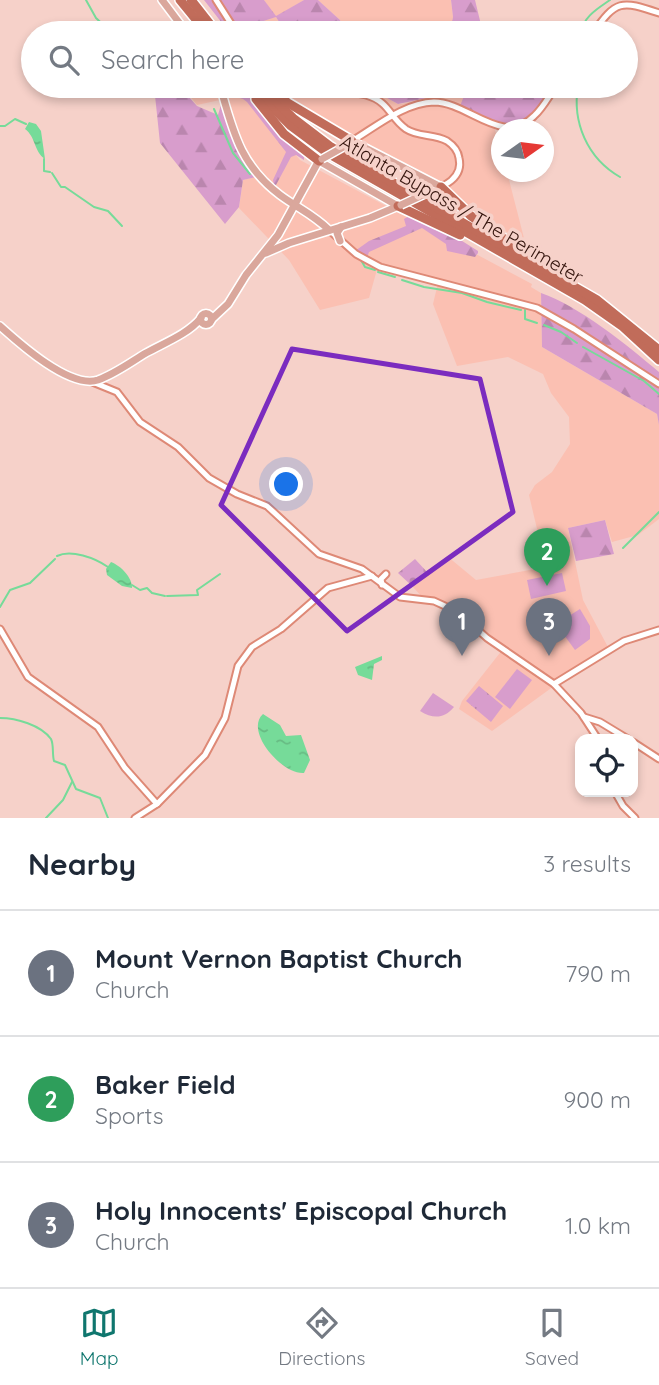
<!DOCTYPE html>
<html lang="en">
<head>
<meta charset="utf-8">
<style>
  body { margin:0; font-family:Quicksand,sans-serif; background:#f2f2f3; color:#1f2937 }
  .controls { position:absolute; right:21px; bottom:21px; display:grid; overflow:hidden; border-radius:14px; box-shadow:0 4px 10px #0003 }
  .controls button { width:63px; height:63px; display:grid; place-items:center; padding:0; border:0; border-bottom:2px solid #e0e1e3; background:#fff; color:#1f2937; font:35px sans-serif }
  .compass { position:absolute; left:491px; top:119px; width:63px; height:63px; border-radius:50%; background:#fff; box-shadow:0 4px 10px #0003; rotate:76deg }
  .you { position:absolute; left:287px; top:485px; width:24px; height:24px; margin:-18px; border:5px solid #fff; border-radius:50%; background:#1a73e8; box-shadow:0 0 0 10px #1a73e833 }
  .badge { display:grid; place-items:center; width:46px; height:46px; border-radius:50%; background:#0f766e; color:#fff; font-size:23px; font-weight:700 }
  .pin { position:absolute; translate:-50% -58px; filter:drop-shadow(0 2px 4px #0008) }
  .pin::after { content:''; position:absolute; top:37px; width:24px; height:21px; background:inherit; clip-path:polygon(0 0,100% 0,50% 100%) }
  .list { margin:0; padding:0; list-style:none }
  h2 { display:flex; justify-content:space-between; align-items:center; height:91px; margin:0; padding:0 28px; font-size:30px }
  h2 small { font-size:23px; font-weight:400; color:#747a83 }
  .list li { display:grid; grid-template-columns:46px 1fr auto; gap:21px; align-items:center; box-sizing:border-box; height:126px; padding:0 28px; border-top:2px solid #e0e1e3 }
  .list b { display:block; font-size:26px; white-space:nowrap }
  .list p { margin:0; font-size:23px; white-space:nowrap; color:#747a83 }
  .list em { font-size:23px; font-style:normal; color:#747a83 }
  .icon { flex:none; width:38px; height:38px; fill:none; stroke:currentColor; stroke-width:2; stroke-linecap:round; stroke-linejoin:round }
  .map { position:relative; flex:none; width:659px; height:818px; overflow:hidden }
  .search { position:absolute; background:#fff; box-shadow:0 4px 10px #0003; left:21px; right:21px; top:21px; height:77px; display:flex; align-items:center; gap:18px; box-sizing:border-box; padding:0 24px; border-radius:38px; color:#747a83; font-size:26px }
  .sheet { height:469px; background:#fff }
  nav { display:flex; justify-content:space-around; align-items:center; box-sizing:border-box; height:98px; border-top:2px solid #e0e1e3; background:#fff; font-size:19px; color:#747a83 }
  nav a { display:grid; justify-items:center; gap:4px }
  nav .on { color:#0f766e }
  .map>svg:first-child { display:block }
  .built { fill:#fbc0b2 }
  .grass { fill:#d89dcc }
  .forest { fill:url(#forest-firs) }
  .cemetery { fill:url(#cemetery-stones) }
  .park { fill:url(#park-tufts) }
  .water { fill:url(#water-ripples) }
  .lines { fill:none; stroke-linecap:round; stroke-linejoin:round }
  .stream { stroke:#76db99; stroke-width:2 }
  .minor-casing { stroke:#de8976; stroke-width:9 }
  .major-casing { stroke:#fff; stroke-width:10 }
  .highway-casing { stroke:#fff; stroke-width:12 }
  .minor { stroke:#fff; stroke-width:5 }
  .major { stroke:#daa79c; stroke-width:7 }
  .highway { stroke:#c16c5a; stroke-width:9 }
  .major-bridge-casing { stroke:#fff; stroke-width:10; stroke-linecap:butt }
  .major-bridge { stroke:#daa79c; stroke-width:7 }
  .marked { fill:none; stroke:#7b2cbf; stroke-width:5; stroke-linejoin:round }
  .labels { text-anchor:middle; stroke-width:7; stroke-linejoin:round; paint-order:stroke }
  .street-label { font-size:19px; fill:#33130c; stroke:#f6d1c9 }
</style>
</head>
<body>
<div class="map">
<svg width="659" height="818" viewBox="0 0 659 818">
  <defs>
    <pattern id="forest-firs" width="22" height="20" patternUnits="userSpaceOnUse" patternTransform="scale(1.75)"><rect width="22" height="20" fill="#d89dcc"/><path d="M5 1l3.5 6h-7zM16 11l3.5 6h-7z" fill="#ba86ae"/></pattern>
    <pattern id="cemetery-stones" width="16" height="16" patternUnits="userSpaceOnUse" patternTransform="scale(1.75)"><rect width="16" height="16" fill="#d89dcc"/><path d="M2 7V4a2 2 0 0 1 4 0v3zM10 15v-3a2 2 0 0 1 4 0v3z" fill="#ba86ae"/></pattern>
    <pattern id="park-tufts" width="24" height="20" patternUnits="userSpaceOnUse" patternTransform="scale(1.75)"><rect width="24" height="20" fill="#d89dcc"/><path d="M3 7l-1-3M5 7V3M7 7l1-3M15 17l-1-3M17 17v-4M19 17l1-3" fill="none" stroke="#ba86ae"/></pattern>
    <pattern id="water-ripples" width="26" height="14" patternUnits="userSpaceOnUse" patternTransform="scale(1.75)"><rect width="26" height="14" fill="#76db99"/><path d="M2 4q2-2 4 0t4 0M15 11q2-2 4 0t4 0" fill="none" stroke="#67bb83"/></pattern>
  </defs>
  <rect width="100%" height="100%" fill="#f6d1c9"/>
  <g class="built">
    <polygon points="264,0 304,0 276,17 286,33 230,33 229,32 275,17"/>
    <polygon points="318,0 451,0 453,17 450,33 344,33 340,20"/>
    <polygon points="182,86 217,86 220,100 197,105"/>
    <polygon points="238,86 300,160 532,284 531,287 541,293 542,347 657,414 659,425 659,519 638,535 612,542 605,520 568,528 583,600 609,649 576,674 554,686 492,731 459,709 462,701 503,649 469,622 456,608 424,599 412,586 447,556 476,580 546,567 529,495 535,485 552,472 570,444 569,417 551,393 543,374 508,357 457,366 433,304 438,283 378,266 369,298 320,310 289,260 239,208 243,180 255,177 233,137 222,101 225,90"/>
    <polygon points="273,86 356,87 378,93 398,104 402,104 426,98 410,86 468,86 467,94 494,126 501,153 502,172 507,172 525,242 480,217 445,186 294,104"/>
  </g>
  <g class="grass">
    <polygon points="562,573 566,591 531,599 527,580"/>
    <polygon points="580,609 590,626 590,639 575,650 556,624"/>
    <polygon points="517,669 532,680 510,709 495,697"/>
    <path d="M433,693L454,707C444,719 433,719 420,711Z"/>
  </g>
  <g class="forest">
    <polygon points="204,0 264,0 276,16 304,0 318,0 340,20 344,33 286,33 276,17 229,32"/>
    <polygon points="451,0 475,0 483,33 450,33 453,17"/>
    <polygon points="154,86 179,86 197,106 218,115 222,101 233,137 256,177 243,180 239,207 225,224 160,143"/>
    <polygon points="222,86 242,86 304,157 304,160 296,155 291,157 276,185 274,185 273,180 286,152 247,102 243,99 226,94"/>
    <polygon points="343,86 410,86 427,98 398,104 378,93"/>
    <path d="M468,86H559C517,141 520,135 460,106Z"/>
    <polygon points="409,216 451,234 478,251 478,253 475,257 447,251 446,244 422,228 369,252 367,258 355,251 369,241 406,226 404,219"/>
    <path d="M541,293C579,306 627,345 659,372V425L657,414L542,347Z"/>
    <polygon points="605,520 614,554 576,561 568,528"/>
  </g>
  <polygon class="cemetery" points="415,559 427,572 412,586 398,573"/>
  <polygon class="park" points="479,686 503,706 491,722 466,701"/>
  <g class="water">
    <path d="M29,122L36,124L41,131L45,159C34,152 36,137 25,129Z"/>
    <path d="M111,562C121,566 132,577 132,588L122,586L107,575L106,569Z"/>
    <polygon points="382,656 382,660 374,664 372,680 358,675 355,667"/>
    <path d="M263,714L280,725L286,736L301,735L310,760L304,773C282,775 244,731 263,714Z"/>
  </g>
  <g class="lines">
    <g class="stream">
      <polyline points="86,0 96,18 112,33"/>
      <path d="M581,33C583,17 597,9 610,0"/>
      <polyline points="184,86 190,92"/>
      <path d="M578,86C572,122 587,158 620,177"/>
      <polyline points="214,109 233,153 250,174"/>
      <polyline points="0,126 5,126 15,119 26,124"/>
      <polyline points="44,159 44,171 50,172"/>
      <polyline points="52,173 61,187 65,187 94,207 108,211 122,226"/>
      <polyline points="361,260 365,267 375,270"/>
      <polyline points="378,272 395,277"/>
      <polyline points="402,280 424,287 462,293 487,302 521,310"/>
      <polyline points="525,310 525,319 537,323"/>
      <polyline points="544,325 561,332 577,343"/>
      <polyline points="583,347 644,381 659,394"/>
      <polyline points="623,548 659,512"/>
      <path d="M57,556C71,549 95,558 108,567"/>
      <polyline points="132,585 140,590 147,588 152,593 165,596"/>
      <polyline points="167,596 198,595 197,590 220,574"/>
      <polyline points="0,607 10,590 30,583 55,559"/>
      <path d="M0,718C16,718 41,725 51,739C54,745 52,754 54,761L65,765L76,789L100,798L108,818"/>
      <polyline points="46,818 63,800 72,782"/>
    </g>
    <g class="minor-casing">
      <g id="minor">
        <polyline points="216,0 237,33"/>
        <path d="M593,33C616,0 621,0 659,13"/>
        <path d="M292,86C316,94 342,88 366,95C390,102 389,117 406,129C418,137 434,134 447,141C453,145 458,151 459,158C464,179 442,187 427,193"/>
        <path d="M352,141C377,126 404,103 434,102C468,102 503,148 534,116C543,108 549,96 556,86"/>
        <polyline points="329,230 356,254 380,267 537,308 574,329 659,384"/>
        <polyline points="90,381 117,392 140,422 178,447 209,478 237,494 267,506 319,554 362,569 400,597 434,601 458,612 487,638 554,684 581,713 598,739"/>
        <polyline points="382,585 381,579 386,574"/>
        <polyline points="0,629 28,677 98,727 125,768 157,804"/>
        <polyline points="554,684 624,641 659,630"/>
        <polyline points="584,717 600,722 628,739"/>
        <polyline points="633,742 659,759"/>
        <polyline points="615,792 623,806 635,818"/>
        <polyline points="135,818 157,804 205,755 225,718 238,666 252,647 281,629 328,588 372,576"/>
      </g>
    </g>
    <g class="major-casing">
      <g id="major">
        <polyline points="162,0 187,33"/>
        <path d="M220,86C233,131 240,165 280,195C296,207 314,215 329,230"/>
        <polyline points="348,144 352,141 441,187"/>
        <polyline points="319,161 398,206"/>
        <polyline points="340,241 337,233 341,227"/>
        <polyline points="266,253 289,243 370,218 401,205"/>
        <circle cx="206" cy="319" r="5.5"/>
        <polyline points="212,319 228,304 246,275 278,235 317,164 322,160"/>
        <path d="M0,326C20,344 70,389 98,380C115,374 131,362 146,353C164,343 188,334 201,318"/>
      </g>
    </g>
    <g class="highway-casing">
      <g id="highway">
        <polyline points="180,0 207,33"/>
        <polyline points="191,0 217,33"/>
        <polyline points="251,86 291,126 326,152 585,300 622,326 659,360"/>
        <polyline points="260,86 293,118 331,147 597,300 659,350"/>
        <polyline points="269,88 288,103 352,141"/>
        <polyline points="256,99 284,134 319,161"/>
        <polyline points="441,187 471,216 513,245"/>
        <polyline points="398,206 460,235"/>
      </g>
    </g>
    <use href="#minor" class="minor"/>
    <use href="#major" class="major"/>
    <use href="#highway" class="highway"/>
    <g class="major-bridge-casing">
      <g id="major-bridge">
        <polyline points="322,159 347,145"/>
        <polyline points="401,205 427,193"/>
      </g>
    </g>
    <use href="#major-bridge" class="major-bridge"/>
  </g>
  <path class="marked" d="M292,349L480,379L513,512L347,631L221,505Z"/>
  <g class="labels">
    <g class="street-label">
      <text transform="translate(462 209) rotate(30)" y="7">Atlanta Bypass / The Perimeter</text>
    </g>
  </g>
</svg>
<div class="controls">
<button><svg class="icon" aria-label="locate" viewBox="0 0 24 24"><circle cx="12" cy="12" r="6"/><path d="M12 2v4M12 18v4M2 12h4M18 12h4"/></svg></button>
</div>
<svg class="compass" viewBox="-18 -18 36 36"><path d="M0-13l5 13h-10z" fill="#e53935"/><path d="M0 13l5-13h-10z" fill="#747a83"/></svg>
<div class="you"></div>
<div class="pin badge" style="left:462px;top:656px;background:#6b7280">1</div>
<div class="pin badge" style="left:547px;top:586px;background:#2e9e5b">2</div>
<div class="pin badge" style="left:549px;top:656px;background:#6b7280">3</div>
<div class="search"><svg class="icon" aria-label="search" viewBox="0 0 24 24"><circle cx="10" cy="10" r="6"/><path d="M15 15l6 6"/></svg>Search here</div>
</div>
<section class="sheet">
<h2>Nearby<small>3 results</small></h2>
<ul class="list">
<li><span class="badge" style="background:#6b7280">1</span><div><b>Mount Vernon Baptist Church</b><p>Church</p></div><em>790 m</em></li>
<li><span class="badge" style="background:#2e9e5b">2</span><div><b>Baker Field</b><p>Sports</p></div><em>900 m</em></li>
<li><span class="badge" style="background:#6b7280">3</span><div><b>Holy Innocents' Episcopal Church</b><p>Church</p></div><em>1.0 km</em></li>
</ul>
</section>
<nav>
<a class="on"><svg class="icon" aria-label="map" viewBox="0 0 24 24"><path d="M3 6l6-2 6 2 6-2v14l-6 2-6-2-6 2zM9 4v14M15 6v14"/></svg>Map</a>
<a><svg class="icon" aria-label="directions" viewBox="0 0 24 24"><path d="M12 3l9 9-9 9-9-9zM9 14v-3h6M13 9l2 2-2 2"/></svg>Directions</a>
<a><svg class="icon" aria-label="saved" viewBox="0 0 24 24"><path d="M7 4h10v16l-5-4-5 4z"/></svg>Saved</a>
</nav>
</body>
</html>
